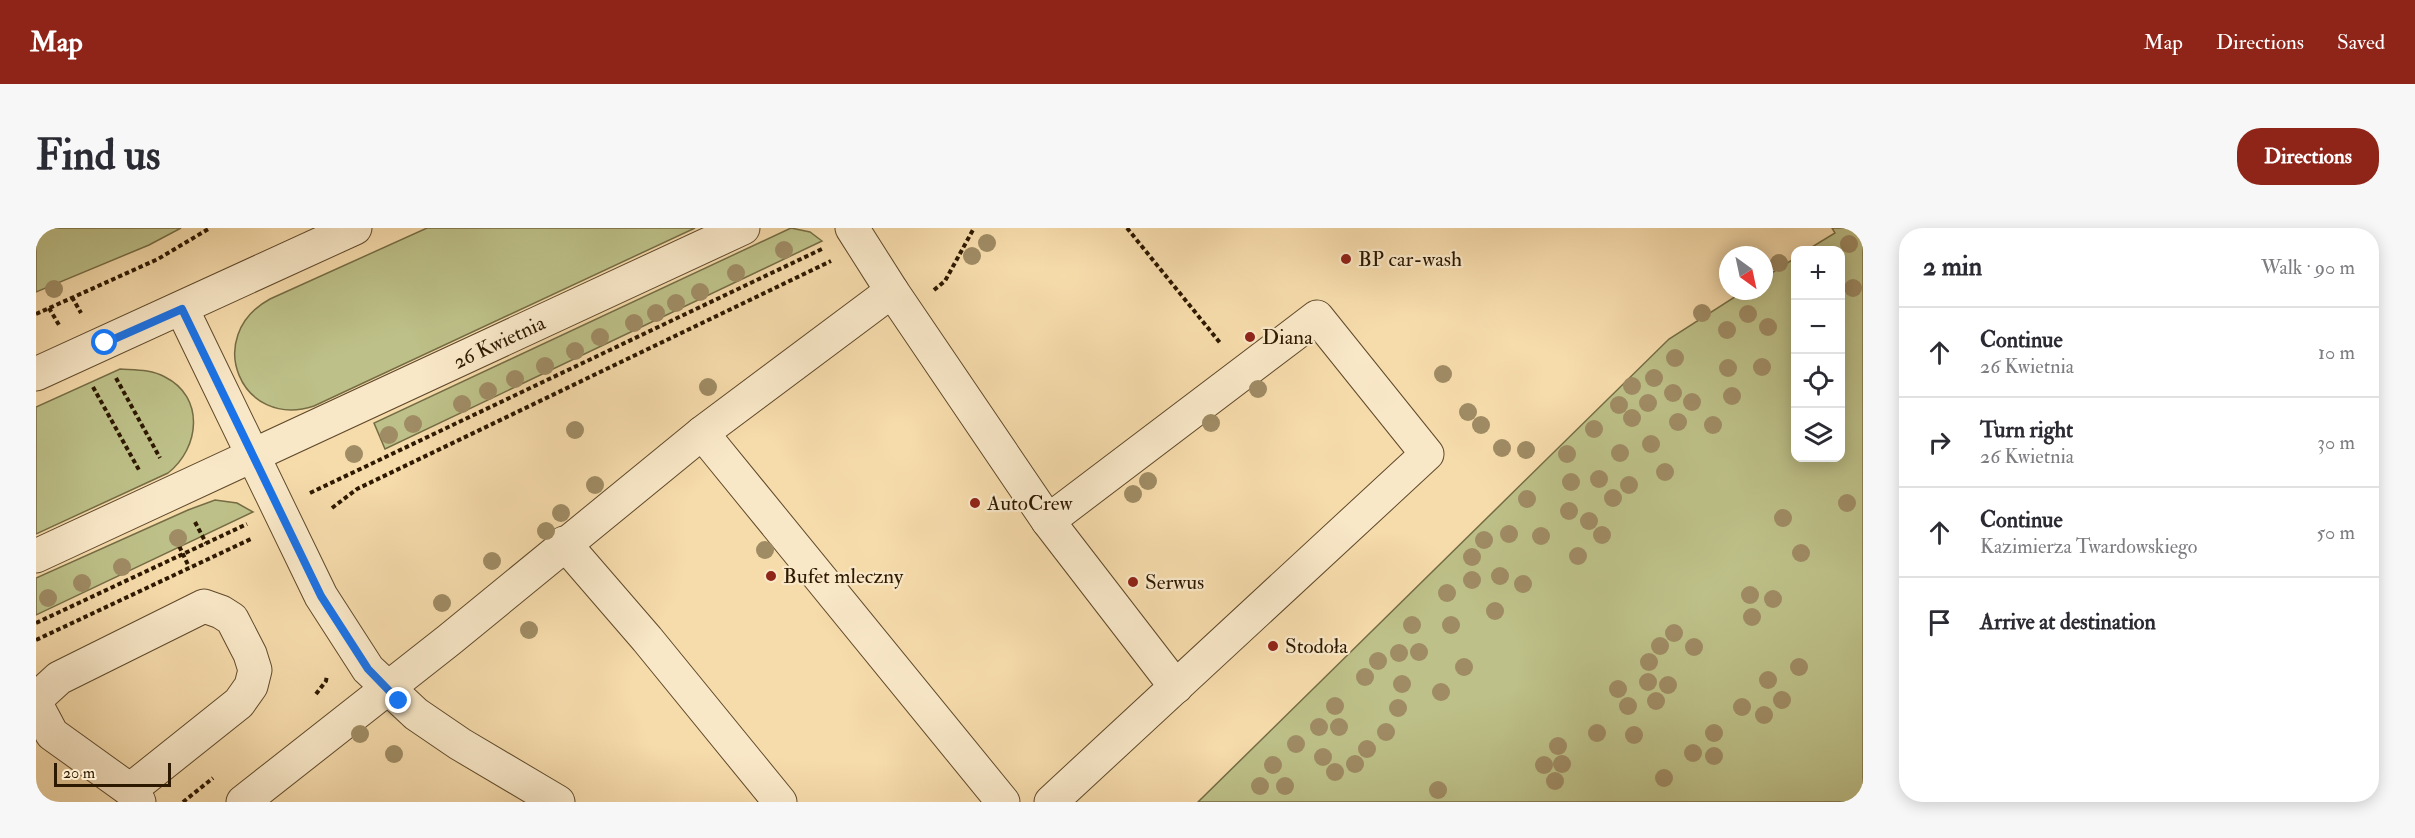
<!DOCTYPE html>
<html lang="en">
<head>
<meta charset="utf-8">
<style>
  body { margin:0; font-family:"IM FELL Double Pica",serif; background:#f7f7f7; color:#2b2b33 }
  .controls { position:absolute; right:18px; top:18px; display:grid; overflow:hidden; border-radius:12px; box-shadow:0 3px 15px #0003 }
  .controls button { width:54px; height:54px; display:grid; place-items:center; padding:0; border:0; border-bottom:2px solid #e1e1e2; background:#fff; color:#2b2b33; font:30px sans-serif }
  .compass { position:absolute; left:1683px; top:18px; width:54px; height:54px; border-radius:50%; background:#fff; box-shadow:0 3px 15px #0003; rotate:147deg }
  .scale { position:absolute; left:18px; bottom:15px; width:117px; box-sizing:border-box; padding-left:6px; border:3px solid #2d1800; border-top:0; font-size:16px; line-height:21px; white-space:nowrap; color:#2d1800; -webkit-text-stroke:4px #f9e8c8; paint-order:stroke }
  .stop { position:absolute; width:18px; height:18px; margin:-14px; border:4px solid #1a73e8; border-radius:50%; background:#fff }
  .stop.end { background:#1a73e8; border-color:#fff; box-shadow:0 2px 6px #0008 }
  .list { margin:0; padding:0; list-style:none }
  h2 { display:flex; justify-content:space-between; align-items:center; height:78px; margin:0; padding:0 24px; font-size:26px }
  h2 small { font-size:20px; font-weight:400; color:#7c7c81 }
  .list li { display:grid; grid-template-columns:39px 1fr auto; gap:18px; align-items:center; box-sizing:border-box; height:90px; padding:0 24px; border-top:2px solid #e1e1e2 }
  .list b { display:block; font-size:22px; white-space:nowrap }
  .list p { margin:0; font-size:20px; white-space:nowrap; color:#7c7c81 }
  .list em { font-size:20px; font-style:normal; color:#7c7c81 }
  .icon { flex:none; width:33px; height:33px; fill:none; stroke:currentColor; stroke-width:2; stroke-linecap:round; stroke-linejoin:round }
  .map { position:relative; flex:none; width:1827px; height:574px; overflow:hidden; border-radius:24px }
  header { display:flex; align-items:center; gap:36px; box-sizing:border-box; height:84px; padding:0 30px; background:#8f2418; color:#fff }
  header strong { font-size:28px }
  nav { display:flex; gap:33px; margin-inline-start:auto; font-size:21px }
  .intro { display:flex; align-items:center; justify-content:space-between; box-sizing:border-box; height:144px; padding:0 36px }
  h1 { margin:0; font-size:42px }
  .button { padding:15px 27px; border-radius:24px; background:#8f2418; color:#fff; font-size:21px; font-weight:700 }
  main { display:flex; gap:36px; padding:0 36px }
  aside { flex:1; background:#fff; border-radius:24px; box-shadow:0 3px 15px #0003 }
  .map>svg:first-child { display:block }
  .green { fill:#bdc088; stroke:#756c44; stroke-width:1.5 }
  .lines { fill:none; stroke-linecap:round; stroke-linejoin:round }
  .minor-casing { stroke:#5f492b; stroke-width:35 }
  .path { stroke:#2d1800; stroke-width:4; stroke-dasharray:4.5 3; stroke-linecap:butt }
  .minor { stroke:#f9e8c8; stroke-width:33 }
  .tree { fill:#9f8b64 }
  .route { stroke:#1a73e8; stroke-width:8 }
  .poi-dot { fill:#8f2418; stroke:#f9e8c8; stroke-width:2 }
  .labels { text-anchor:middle; stroke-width:4.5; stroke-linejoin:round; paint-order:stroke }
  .poi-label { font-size:21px; fill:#2d1800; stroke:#f9e8c8; text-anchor:start }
  .street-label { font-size:21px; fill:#2d1800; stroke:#f9e8c8 }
</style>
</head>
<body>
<header>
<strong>Map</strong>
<nav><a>Map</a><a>Directions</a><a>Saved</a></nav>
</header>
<div class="intro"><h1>Find us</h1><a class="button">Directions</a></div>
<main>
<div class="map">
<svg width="1827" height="574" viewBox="0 0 1827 574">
  <rect width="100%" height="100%" fill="#f6dbab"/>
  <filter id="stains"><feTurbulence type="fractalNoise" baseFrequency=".00333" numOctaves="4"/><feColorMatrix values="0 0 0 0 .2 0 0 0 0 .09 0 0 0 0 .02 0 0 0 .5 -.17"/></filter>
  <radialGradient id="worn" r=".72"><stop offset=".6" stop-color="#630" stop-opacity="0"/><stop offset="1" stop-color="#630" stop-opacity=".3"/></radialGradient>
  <g class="green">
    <polygon points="0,0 145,0 113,17 0,64"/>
    <path d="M391,0H659L278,178C205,202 166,108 234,71Z"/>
    <polygon points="755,0 774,4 786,13 349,221 338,195"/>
    <polygon points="1796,0 1827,0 1827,574 1162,574 1633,111 1708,63 1728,63 1728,50 1759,30 1760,230 1804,230 1804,22 1771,22 1799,5"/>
    <path d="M84,141C99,142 115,141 129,149C169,169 164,220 132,245L0,306V179Z"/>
    <polygon points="179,272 201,275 217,284 0,387 0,350 152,282"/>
  </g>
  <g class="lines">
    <g class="minor-casing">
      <g id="minor">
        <polyline points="856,63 1012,293 1140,459"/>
        <polyline points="146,81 285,368 332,441 380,486 424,516 522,574"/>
        <polyline points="0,146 319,0"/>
        <polyline points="666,205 967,574"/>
        <polyline points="1012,293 1281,89 1391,226 1015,574"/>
        <polyline points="528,315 611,411 744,574"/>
        <polyline points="0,328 707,0"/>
        <polyline points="0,471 23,450 168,378 185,384 196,391 214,426 219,442 215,458 203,475 94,562 103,574"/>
        <polyline points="0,476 16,506 94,562"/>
        <polyline points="207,574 413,412 666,205 856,63 816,0"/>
      </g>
    </g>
    <g class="path">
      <polyline points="1091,0 1185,116"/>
      <polyline points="898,62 909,53 938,0"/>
      <polyline points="36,69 45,85"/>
      <polyline points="13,80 23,97"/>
      <polyline points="0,86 122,31 174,0"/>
      <polyline points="80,150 124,230"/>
      <polyline points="57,159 103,242"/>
      <polyline points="274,265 788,20"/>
      <polyline points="296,280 321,261 795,33"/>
      <polyline points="159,294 170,315"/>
      <polyline points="137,305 153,339"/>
      <polyline points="0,395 211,296"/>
      <polyline points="0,412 217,310"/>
      <polyline points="280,466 290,453 291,447"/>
      <polyline points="147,574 177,550"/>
    </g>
    <use href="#minor" class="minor"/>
  </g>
  <g class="tree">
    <circle cx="951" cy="15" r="9"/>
    <circle cx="1813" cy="16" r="9"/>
    <circle cx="748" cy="22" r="9"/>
    <circle cx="936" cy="28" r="9"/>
    <circle cx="1743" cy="35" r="9"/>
    <circle cx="700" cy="45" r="9"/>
    <circle cx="1817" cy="60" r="9"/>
    <circle cx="18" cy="61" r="9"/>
    <circle cx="664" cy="64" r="9"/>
    <circle cx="640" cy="75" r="9"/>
    <circle cx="620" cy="85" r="9"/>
    <circle cx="1666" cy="85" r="9"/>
    <circle cx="1712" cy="86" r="9"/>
    <circle cx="598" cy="95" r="9"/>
    <circle cx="1732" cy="99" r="9"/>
    <circle cx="1691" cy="102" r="9"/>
    <circle cx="564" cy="109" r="9"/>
    <circle cx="539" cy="123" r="9"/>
    <circle cx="1639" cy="130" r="9"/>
    <circle cx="509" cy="138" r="9"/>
    <circle cx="1726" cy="139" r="9"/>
    <circle cx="1692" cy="140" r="9"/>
    <circle cx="1407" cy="146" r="9"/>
    <circle cx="1618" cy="150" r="9"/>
    <circle cx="479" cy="151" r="9"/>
    <circle cx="1596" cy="158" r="9"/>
    <circle cx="672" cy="159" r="9"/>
    <circle cx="1222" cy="161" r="9"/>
    <circle cx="452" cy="163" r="9"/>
    <circle cx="1637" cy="165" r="9"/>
    <circle cx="1696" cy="168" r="9"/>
    <circle cx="1656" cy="174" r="9"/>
    <circle cx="1612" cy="175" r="9"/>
    <circle cx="426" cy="176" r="9"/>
    <circle cx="1583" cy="177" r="9"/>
    <circle cx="1432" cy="184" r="9"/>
    <circle cx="1596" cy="190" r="9"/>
    <circle cx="1642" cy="194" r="9"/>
    <circle cx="1175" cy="195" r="9"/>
    <circle cx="377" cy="196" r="9"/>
    <circle cx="1445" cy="197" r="9"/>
    <circle cx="1677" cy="197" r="9"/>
    <circle cx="1558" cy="201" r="9"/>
    <circle cx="539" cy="202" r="9"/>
    <circle cx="353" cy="207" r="9"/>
    <circle cx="1615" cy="216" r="9"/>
    <circle cx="1466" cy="220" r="9"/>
    <circle cx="1490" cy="222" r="9"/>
    <circle cx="1584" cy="225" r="9"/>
    <circle cx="318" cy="226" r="9"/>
    <circle cx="1531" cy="226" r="9"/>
    <circle cx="1629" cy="244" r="9"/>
    <circle cx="1563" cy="251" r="9"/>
    <circle cx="1112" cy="253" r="9"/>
    <circle cx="1535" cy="254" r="9"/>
    <circle cx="559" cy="257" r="9"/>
    <circle cx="1593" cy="257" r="9"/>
    <circle cx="1097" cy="266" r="9"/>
    <circle cx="1577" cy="270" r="9"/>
    <circle cx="1491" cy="271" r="9"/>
    <circle cx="1811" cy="275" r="9"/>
    <circle cx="1533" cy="283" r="9"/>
    <circle cx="525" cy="285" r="9"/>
    <circle cx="1747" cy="290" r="9"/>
    <circle cx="1553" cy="293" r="9"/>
    <circle cx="510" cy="303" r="9"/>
    <circle cx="1473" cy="306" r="9"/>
    <circle cx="1566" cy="307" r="9"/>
    <circle cx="1505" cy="308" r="9"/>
    <circle cx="142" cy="310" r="9"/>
    <circle cx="1448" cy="312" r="9"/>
    <circle cx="729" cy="322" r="9"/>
    <circle cx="1765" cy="325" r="9"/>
    <circle cx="1542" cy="328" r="9"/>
    <circle cx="1436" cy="329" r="9"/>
    <circle cx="456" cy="333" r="9"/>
    <circle cx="86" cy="339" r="9"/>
    <circle cx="1464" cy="348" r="9"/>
    <circle cx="1436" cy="352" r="9"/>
    <circle cx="46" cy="355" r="9"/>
    <circle cx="1487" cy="356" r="9"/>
    <circle cx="1411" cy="365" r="9"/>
    <circle cx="1714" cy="367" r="9"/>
    <circle cx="12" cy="370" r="9"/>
    <circle cx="1737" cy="371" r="9"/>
    <circle cx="406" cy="375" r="9"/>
    <circle cx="1459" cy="383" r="9"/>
    <circle cx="1716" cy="389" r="9"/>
    <circle cx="1376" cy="397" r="9"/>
    <circle cx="1415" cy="397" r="9"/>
    <circle cx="493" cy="402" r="9"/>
    <circle cx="1638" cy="405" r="9"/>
    <circle cx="1624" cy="418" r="9"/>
    <circle cx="1658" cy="419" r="9"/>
    <circle cx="1383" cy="424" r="9"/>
    <circle cx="1363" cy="425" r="9"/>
    <circle cx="1342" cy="433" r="9"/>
    <circle cx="1613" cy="434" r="9"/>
    <circle cx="1428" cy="439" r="9"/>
    <circle cx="1763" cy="439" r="9"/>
    <circle cx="1329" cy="449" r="9"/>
    <circle cx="1732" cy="452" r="9"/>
    <circle cx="1612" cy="454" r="9"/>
    <circle cx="1366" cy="456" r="9"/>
    <circle cx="1632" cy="457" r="9"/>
    <circle cx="1582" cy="461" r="9"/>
    <circle cx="1405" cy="464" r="9"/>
    <circle cx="1746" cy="472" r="9"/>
    <circle cx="1620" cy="473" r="9"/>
    <circle cx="1299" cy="478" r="9"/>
    <circle cx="1592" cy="478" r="9"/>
    <circle cx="1706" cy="479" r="9"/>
    <circle cx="1362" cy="480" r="9"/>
    <circle cx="1728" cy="487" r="9"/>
    <circle cx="1283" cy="499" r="9"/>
    <circle cx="1303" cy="499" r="9"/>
    <circle cx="1350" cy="504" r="9"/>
    <circle cx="1561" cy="505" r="9"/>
    <circle cx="1678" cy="505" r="9"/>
    <circle cx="324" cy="506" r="9"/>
    <circle cx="1598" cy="507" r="9"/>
    <circle cx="1260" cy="516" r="9"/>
    <circle cx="1522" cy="518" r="9"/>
    <circle cx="1331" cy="521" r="9"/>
    <circle cx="1657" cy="525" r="9"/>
    <circle cx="358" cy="526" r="9"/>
    <circle cx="1678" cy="528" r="9"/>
    <circle cx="1287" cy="529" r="9"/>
    <circle cx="1319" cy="536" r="9"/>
    <circle cx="1526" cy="536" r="9"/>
    <circle cx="1237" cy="537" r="9"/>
    <circle cx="1508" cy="537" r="9"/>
    <circle cx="1299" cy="544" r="9"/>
    <circle cx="1628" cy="550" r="9"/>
    <circle cx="1519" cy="553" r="9"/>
    <circle cx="1224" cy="558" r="9"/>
    <circle cx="1249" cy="558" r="9"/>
    <circle cx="1402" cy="562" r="9"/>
  </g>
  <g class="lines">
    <polyline class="route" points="69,115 146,81 285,368 332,441 363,473"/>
  </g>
  <g class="poi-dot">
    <circle cx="1310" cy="31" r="6"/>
    <circle cx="1214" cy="109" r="6"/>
    <circle cx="939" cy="275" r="6"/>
    <circle cx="735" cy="348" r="6"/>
    <circle cx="1097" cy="354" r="6"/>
    <circle cx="1237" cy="418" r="6"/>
  </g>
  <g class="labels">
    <g class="poi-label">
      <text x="1322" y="38">BP car-wash</text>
      <text x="1226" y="116">Diana</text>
      <text x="951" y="282">AutoCrew</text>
      <text x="747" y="355">Bufet mleczny</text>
      <text x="1109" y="361">Serwus</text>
      <text x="1249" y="425">Stodoła</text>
    </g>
    <g class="street-label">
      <text transform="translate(463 114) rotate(-25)" y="7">26 Kwietnia</text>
    </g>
  </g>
  <rect width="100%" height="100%" filter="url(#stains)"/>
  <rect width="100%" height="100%" fill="url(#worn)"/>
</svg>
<div class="controls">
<button>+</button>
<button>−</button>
<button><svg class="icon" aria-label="locate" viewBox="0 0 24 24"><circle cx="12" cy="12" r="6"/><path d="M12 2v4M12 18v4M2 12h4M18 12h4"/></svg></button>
<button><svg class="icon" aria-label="layers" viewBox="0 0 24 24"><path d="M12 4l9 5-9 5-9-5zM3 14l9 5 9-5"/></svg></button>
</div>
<svg class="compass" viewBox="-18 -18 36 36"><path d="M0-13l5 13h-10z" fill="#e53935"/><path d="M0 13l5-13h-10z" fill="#7c7c81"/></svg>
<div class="scale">20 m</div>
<div class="stop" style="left:69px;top:115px"></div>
<div class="stop end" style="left:363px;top:473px"></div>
</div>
<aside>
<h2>2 min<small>Walk · 90 m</small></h2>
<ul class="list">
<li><svg class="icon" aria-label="ahead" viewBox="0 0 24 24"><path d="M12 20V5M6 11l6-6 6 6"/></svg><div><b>Continue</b><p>26 Kwietnia</p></div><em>10 m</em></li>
<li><svg class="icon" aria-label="right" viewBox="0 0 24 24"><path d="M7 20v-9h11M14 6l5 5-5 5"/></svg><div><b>Turn right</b><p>26 Kwietnia</p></div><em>30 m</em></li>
<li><svg class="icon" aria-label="ahead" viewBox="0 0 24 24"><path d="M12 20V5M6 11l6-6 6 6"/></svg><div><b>Continue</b><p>Kazimierza Twardowskiego</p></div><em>50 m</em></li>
<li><svg class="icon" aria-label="arrive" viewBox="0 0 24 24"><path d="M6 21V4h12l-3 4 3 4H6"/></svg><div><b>Arrive at destination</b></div></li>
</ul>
</aside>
</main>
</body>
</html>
